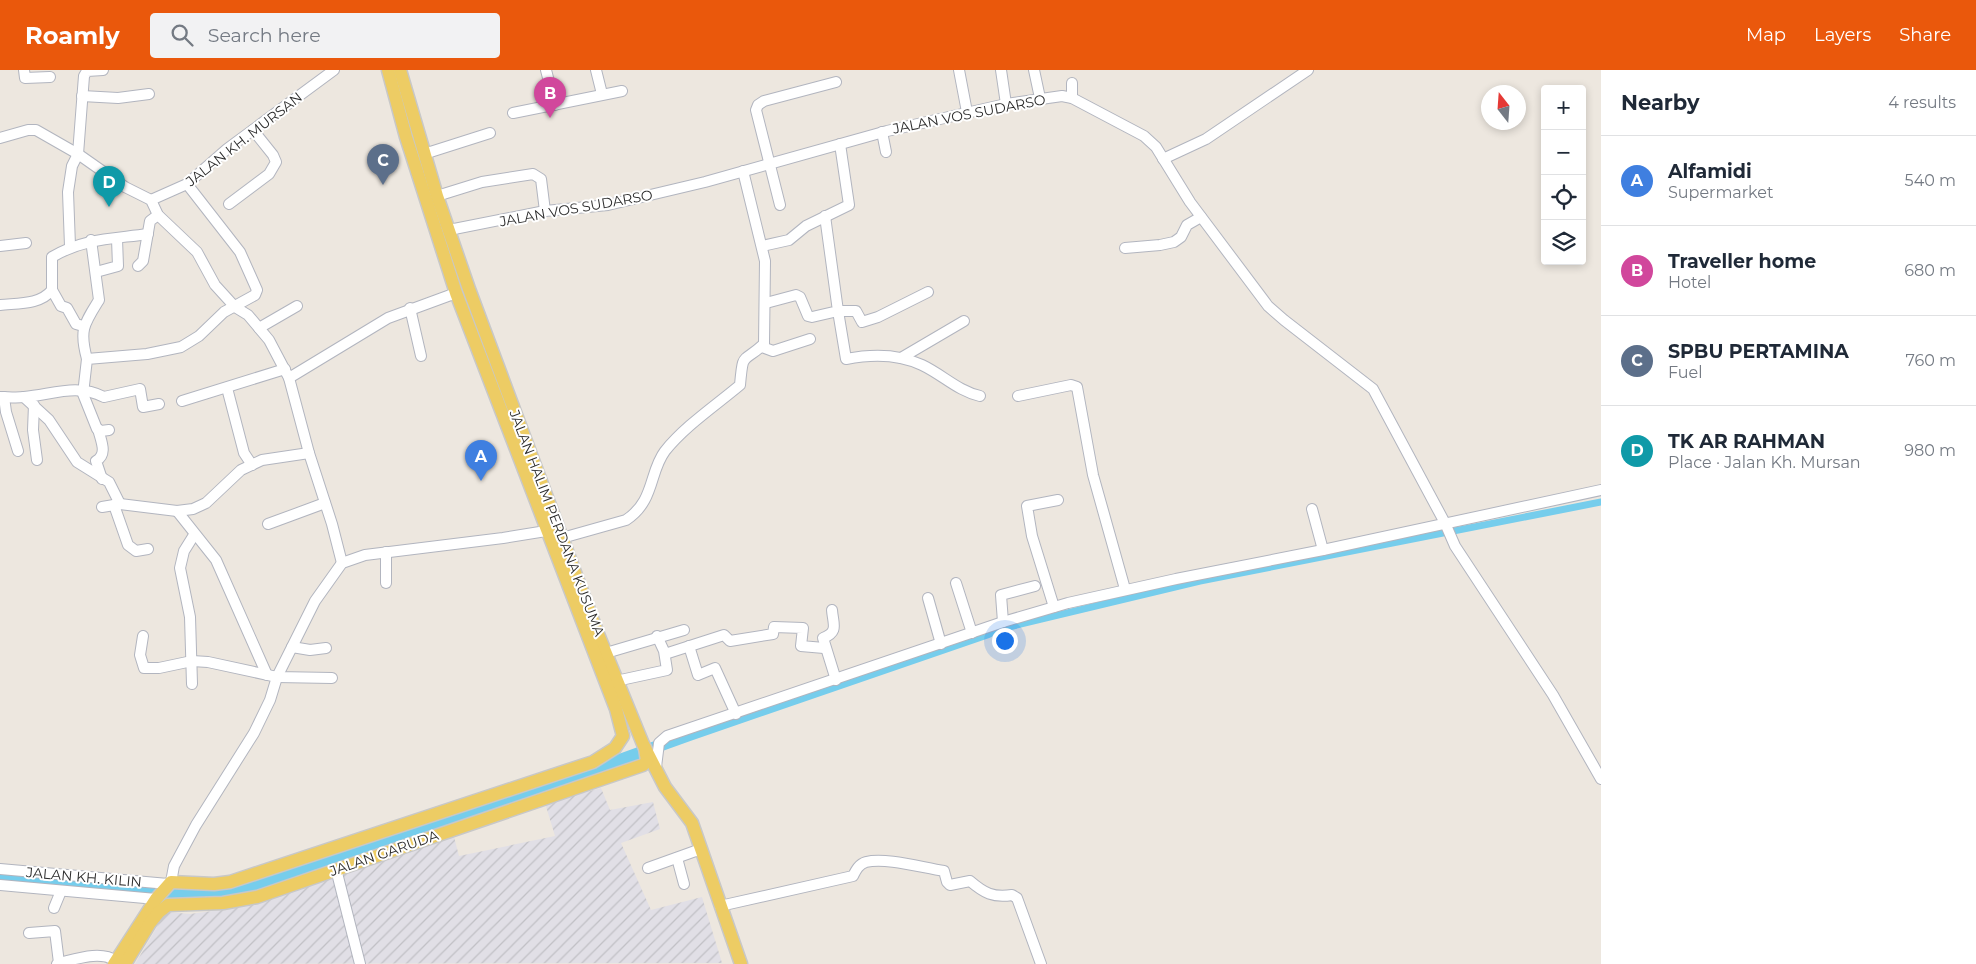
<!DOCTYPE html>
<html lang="en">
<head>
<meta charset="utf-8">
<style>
  body { margin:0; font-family:Montserrat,sans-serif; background:#f2f2f3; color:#1f2937 }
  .controls { position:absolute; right:15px; top:15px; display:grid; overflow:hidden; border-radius:5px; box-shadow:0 2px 8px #0003 }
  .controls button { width:45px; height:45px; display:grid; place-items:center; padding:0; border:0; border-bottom:1px solid #e0e1e3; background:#fff; color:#1f2937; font:25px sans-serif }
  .compass { position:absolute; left:1481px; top:15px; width:45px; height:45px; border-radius:50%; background:#fff; box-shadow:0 2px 8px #0003; rotate:343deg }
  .you { position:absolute; left:1004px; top:570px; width:18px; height:18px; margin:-12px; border:4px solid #fff; border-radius:50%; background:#1a73e8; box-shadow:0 0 0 8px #1a73e833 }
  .badge { display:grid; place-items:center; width:32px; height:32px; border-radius:50%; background:#ea580c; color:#fff; font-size:16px; font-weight:700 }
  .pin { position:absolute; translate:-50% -41px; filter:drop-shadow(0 1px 2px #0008) }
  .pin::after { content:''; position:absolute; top:26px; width:18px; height:15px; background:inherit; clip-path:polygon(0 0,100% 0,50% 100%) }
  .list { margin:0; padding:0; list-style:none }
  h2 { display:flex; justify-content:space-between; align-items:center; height:65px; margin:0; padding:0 20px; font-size:21px }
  h2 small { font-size:16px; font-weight:400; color:#747a83 }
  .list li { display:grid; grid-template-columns:32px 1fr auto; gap:15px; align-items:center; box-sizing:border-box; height:90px; padding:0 20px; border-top:1px solid #e0e1e3 }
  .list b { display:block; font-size:19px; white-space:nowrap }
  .list p { margin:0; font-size:16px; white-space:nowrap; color:#747a83 }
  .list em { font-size:16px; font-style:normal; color:#747a83 }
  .icon { flex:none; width:28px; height:28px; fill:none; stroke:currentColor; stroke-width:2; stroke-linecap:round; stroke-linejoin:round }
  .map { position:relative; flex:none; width:1601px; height:894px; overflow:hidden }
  header { display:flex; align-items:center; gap:30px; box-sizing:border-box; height:70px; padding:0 25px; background:#ea580c; color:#fff }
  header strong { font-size:24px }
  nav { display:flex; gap:28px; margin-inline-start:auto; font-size:18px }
  .search { width:350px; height:45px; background:#f2f2f3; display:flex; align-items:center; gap:12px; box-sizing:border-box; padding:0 18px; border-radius:5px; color:#747a83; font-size:19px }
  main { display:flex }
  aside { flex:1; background:#fff }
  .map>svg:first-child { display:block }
  .industrial { fill:url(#industrial-furrows) }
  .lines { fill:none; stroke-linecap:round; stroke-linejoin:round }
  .canal { stroke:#76cdec; stroke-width:7 }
  .river { stroke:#76cdec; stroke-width:12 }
  .minor-casing { stroke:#b2b5bf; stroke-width:12 }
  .major-casing { stroke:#c8c8c8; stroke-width:15 }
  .minor { stroke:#fff; stroke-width:10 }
  .major { stroke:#edcc64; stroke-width:12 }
  .labels { text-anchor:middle; stroke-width:4; stroke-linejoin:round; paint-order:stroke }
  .street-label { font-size:14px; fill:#2c2c2c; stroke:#fff }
</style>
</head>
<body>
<header>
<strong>Roamly</strong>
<div class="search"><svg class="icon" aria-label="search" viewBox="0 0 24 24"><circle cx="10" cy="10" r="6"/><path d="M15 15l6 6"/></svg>Search here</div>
<nav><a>Map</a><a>Layers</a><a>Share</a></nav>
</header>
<main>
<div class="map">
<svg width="1601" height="894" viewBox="0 0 1601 894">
  <defs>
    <pattern id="industrial-furrows" width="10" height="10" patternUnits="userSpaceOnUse" patternTransform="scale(1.25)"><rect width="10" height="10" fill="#e1dfe6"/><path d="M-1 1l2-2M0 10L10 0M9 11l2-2" fill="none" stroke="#c1c0c5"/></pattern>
  </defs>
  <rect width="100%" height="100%" fill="#ede7df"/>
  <polygon class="industrial" points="601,718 610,740 653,732 660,759 621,773 651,840 702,827 722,893 135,894 166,842 190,844 242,837 453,763 459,786 555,766 545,733"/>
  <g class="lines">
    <polyline class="canal" points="988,562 1200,511 1601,432"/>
    <polyline class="river" points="0,806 175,823 209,825 233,823 534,721 689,665 988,562"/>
    <g class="minor-casing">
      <g id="minor">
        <polyline points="24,0 25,8 50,7"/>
        <polyline points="546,0 555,35"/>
        <polyline points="596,0 602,24"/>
        <polyline points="959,0 967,42"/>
        <polyline points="1001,0 1006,34"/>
        <polyline points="1034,0 1040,28"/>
        <polyline points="1072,13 1072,28"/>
        <polyline points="82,26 118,28 149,24"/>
        <polyline points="513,43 622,21"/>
        <polyline points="882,62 886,82"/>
        <polyline points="0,68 28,60 36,60 78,84 125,117 151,130 158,145 197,182 215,215 235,237 248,245 269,270 289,308 309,383 332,454 342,493"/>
        <polyline points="424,84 490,63"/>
        <polyline points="1163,89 1206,69 1308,0"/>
        <polyline points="437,126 482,112 533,104 541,109 545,141"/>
        <polyline points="151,130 187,114 227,79 334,0"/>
        <polyline points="229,134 269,104 276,92 273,85 253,60"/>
        <polyline points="780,135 756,40 758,35 764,31 836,12"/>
        <polyline points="449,160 545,141 608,135 705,112 887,61 1006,34 1062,26 1072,28 1144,66 1156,77 1190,132 1268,236 1284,250 1373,319 1445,453 1455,476 1553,625 1601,709"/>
        <polyline points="0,176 26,173"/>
        <polyline points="70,176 68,122 72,96 78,84 84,6 87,1 103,0"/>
        <polyline points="762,176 789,170 806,156 849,135 840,74"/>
        <polyline points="1125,178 1160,175 1174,172 1181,167 1187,155 1201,147"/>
        <polyline points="138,196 143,191 150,151 158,145"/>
        <polyline points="96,202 118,196 117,169"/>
        <path d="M928,222L878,247L862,252L856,241H838L846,289C871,284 899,284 922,295C943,305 958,321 980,326"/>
        <polyline points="766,233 796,225 800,227 808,246 812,247 838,241 825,146"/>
        <path d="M0,235C18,233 40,235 52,220"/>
        <polyline points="410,238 421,286"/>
        <path d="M83,256L76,254L67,238L61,236L52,220V187C84,168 113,169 148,164"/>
        <polyline points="259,258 297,236"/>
        <polyline points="762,277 773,281 810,269"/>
        <polyline points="901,288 964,251"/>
        <path d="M87,289C79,260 84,254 99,230L91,170"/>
        <polyline points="289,308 388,248 456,223"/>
        <polyline points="227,318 244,383 252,395"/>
        <polyline points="1018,326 1071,315 1077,317 1093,405 1125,519"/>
        <path d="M0,327C8,327 16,328 24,327C51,325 77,313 104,327L140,319L143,337L159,334"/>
        <polyline points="4,327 6,342 18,381"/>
        <polyline points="24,327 49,350 77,392 109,412 120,434"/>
        <polyline points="182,331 285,299"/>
        <polyline points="34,335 33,360 37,390"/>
        <path d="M98,359C101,371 108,384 96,391L102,409"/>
        <polyline points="109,360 101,361 97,359 83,324 87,289 147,284 181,277 199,266 224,242 255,225 257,220 240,182 187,114"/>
        <polyline points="114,435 128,475 136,481 148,479"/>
        <polyline points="102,437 120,434 177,441 193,439 206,433 241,400 262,390 309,383"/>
        <polyline points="1312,439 1323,480"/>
        <polyline points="177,441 216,490 267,605"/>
        <polyline points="268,454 325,433"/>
        <path d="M562,468L626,450C655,431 649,402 665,381C685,356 715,336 740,315C743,281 742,294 764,274L765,191L743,101"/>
        <polyline points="386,482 386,513"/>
        <polyline points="956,513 972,563"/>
        <polyline points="928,528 941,574"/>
        <polyline points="1054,537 1032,466 1027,436 1058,430"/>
        <path d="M832,540C833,554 839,562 823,568L836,610"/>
        <polyline points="1003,552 1001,525 1035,516"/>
        <polyline points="143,566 140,585 144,598 159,598 192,591 208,592 277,607 332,608"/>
        <polyline points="689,576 698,605 715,598 736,644"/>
        <polyline points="292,577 310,580 326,578"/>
        <polyline points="606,583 684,560"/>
        <polyline points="665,584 724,565 730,571 773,564 774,557 803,558 801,576 824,578"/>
        <polyline points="616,611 667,600 664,581 657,566"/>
        <polyline points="192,614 190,547 180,498 184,481 194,465"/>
        <polyline points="656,697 659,673 667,666 1003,552 1068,533 1176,509 1323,480 1601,420"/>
        <polyline points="677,788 684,814"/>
        <polyline points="648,798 701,779"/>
        <polyline points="0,799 168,814"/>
        <polyline points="336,799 360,894"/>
        <polyline points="171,812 174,796 196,755 254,663 270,630 277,607 315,531 342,493 365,485 503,468 546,461"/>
        <polyline points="0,815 156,829"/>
        <path d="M720,836L853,806C856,800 859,794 866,792C886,787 923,798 944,801L947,812L950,815L970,811C984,823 993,828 1012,825L1017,828L1041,894"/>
        <polyline points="54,838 61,821"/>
        <polyline points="29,863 55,861 59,893 57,894"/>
        <path d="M59,893C76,889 101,880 116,891"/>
      </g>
    </g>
    <g class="major-casing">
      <g id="major">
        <polyline points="400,0 437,126 469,219 598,564 643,674 665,717 692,753 741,894"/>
        <polyline points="114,894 156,829 171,812 214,814 230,812 593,692 615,678 623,666 616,639 456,223 406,67 388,0"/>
        <polyline points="125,894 150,853 159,842 168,835 223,833 257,827 643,695 647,691 645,678"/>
      </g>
    </g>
    <use href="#minor" class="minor"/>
    <use href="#major" class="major"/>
  </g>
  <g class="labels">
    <g class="street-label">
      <text transform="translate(969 44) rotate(-11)" y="5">JALAN VOS SUDARSO</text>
      <text transform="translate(244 69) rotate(-38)" y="5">JALAN KH. MURSAN</text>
      <text transform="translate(576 138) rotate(-10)" y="5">JALAN VOS SUDARSO</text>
      <text transform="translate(557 453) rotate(69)" y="5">JALAN HALIM PERDANA KUSUMA</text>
      <text transform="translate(384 783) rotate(-19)" y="5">JALAN GARUDA</text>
      <text transform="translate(84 807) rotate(5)" y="5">JALAN KH. KILIN</text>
    </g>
  </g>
</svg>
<div class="controls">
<button>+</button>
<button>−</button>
<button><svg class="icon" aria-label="locate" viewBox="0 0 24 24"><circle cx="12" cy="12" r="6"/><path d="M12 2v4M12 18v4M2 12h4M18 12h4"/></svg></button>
<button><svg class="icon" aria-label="layers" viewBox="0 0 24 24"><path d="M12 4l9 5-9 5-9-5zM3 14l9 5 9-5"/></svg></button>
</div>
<svg class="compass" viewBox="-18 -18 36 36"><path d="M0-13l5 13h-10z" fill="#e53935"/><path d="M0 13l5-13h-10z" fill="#747a83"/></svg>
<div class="you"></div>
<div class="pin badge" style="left:481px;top:411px;background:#3f7fe0">A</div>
<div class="pin badge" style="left:550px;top:48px;background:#d1479c">B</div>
<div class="pin badge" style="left:383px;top:115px;background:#5c6f8a">C</div>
<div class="pin badge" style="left:109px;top:137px;background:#0f9aa8">D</div>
</div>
<aside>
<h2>Nearby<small>4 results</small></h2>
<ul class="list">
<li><span class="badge" style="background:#3f7fe0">A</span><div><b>Alfamidi</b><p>Supermarket</p></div><em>540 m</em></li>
<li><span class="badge" style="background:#d1479c">B</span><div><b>Traveller home</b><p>Hotel</p></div><em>680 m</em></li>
<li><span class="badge" style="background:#5c6f8a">C</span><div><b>SPBU PERTAMINA</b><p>Fuel</p></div><em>760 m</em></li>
<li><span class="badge" style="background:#0f9aa8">D</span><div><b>TK AR RAHMAN</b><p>Place · Jalan Kh. Mursan</p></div><em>980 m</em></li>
</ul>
</aside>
</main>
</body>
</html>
